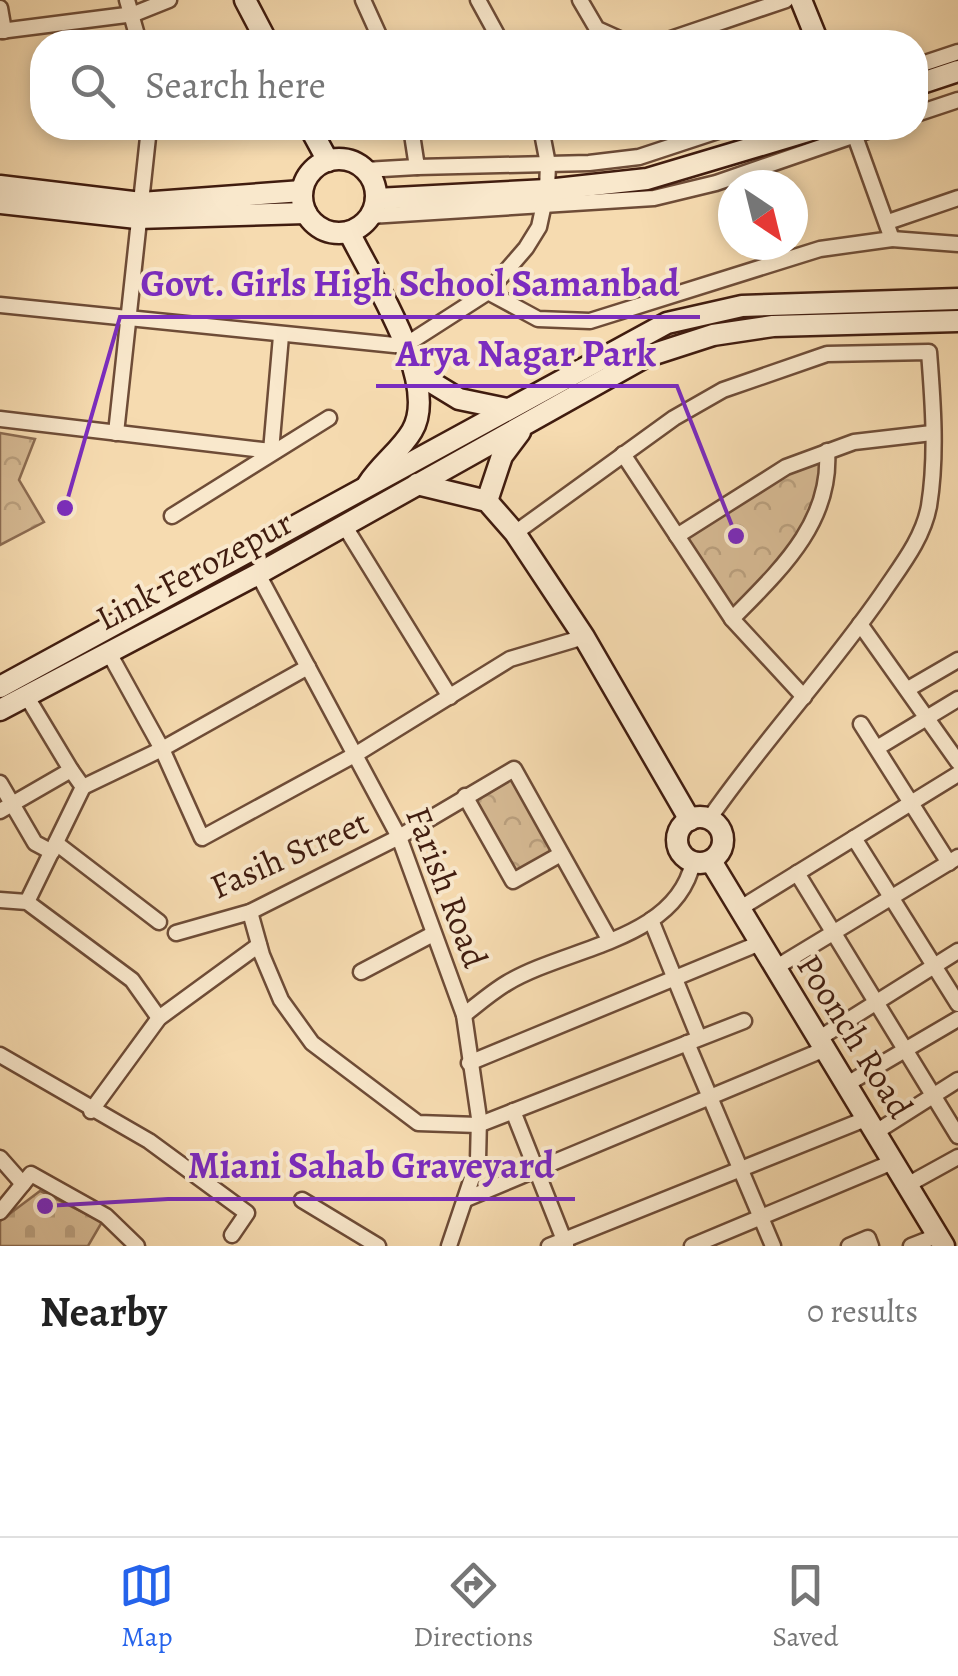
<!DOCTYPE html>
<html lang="en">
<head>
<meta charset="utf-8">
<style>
  body { margin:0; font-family:Alegreya,serif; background:#f6f6f6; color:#222 }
  .compass { position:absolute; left:718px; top:170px; width:90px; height:90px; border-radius:50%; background:#fff; box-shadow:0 5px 15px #0003; rotate:145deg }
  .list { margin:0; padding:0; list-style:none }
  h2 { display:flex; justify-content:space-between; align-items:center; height:130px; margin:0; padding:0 40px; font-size:42px }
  h2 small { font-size:32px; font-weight:400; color:#767676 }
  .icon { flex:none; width:55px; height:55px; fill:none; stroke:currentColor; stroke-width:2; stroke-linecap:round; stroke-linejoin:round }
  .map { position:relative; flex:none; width:958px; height:1246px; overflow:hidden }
  .search { position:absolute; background:#fff; box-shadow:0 5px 15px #0003; left:30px; right:30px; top:30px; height:110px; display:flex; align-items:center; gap:25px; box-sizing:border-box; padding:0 35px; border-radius:40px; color:#767676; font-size:38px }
  .sheet { height:290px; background:#fff }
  nav { display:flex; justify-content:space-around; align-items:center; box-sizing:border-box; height:140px; border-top:2px solid #e0e0e0; background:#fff; font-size:28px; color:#767676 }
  nav a { display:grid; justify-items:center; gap:5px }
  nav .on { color:#2563eb }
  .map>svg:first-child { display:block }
  .cemetery { fill:url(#cemetery-stones); stroke:#8c6c52; stroke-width:2.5 }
  .park { fill:url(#park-crowns); stroke:#8c6c52; stroke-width:2.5 }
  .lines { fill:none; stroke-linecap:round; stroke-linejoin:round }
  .stream { stroke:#88684f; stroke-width:4 }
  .street-casing { stroke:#6e4c37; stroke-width:19 }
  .secondary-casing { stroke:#401c0f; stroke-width:25 }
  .street { stroke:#f9e8cc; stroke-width:14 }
  .secondary { stroke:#f9e8cc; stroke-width:20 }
  .labels { text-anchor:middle; stroke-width:8; stroke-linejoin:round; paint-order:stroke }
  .street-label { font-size:35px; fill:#401c0f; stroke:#f9e8cc }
  .leader { fill:none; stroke:#7b2cbf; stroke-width:4 }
  .callout-dot { fill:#7b2cbf; stroke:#f9e8cc; stroke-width:4 }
  .callout-label { font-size:38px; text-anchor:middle; font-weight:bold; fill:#7b2cbf; stroke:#f9e8cc; stroke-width:8; stroke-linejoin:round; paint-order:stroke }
</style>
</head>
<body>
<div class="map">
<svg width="958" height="1246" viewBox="0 0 958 1246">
  <defs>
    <pattern id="cemetery-stones" width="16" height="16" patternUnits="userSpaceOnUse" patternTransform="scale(2.5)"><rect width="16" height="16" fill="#d7bb95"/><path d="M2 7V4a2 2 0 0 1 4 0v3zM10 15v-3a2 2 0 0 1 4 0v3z" fill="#baa07f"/></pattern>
    <pattern id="park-crowns" width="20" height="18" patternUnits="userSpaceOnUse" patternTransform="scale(2.5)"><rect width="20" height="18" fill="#d7bb95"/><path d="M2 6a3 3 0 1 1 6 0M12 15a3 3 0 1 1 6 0" fill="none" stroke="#baa07f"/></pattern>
  </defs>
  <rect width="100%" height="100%" fill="#f6dbb0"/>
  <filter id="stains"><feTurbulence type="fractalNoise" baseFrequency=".002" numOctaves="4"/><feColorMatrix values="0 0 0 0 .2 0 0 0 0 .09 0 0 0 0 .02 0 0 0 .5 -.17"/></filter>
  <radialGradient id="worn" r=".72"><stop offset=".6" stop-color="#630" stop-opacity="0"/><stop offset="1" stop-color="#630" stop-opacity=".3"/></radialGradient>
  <polygon class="cemetery" points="40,1191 102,1222 88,1246 0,1246 0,1221"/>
  <g class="park">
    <polygon points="0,433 35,439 19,480 44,522 0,545"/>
    <polygon points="826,453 813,517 731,621 669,533"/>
    <polygon points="514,769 561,854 513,881 465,796"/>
  </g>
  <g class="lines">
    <g class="stream">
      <polyline points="717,325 757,318"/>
      <polyline points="645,347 698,330"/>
      <polyline points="0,698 211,587 509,420"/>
    </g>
    <g class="street-casing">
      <g id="street">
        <polyline points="127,0 139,42"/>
        <polyline points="363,0 382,42"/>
        <polyline points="478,0 501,42"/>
        <polyline points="580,0 597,29 626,42"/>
        <polyline points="0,8 4,31"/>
        <polyline points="0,31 134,14 169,0"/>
        <polyline points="662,42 786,0"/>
        <polyline points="916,66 958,52"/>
        <polyline points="916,114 958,100"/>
        <polyline points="411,128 417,167 589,163 639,157 727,128"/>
        <polyline points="365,170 417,167"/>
        <polyline points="370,216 654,198 716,183 876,128"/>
        <polyline points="888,222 958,198"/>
        <polyline points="892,239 958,244"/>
        <polyline points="488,292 538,319 590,321 820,249 892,239 852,128"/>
        <polyline points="0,305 404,346 488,292 526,248 539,227 547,190 548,164 541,128"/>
        <polyline points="0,419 271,451 281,336"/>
        <polyline points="116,433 149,128"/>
        <polyline points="623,454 732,619 804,697"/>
        <polyline points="172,516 329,418"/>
        <polyline points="344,525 450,697"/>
        <path d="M515,533L674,418L723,390L827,354L929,352C933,402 937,457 929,506C923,539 900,567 882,594C828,672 763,741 709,819"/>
        <polyline points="677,536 786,467 854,442 932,433"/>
        <polyline points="258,574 399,837 464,1015 479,1118 478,1160 449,1246"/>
        <path d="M732,619C779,571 832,523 827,451"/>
        <polyline points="860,624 958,762"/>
        <polyline points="109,653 162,749 202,838 358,753 510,659 584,637"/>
        <polyline points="908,689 958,660"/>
        <polyline points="27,697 71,770"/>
        <polyline points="861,724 949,863"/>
        <polyline points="877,748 958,699"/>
        <polyline points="0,783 35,843 52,852"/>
        <polyline points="465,796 513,881 561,854"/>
        <polyline points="0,811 71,770 83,787 162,749 308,667"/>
        <polyline points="854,838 958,1004"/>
        <polyline points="56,843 159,922"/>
        <polyline points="797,873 958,1136"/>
        <polyline points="0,900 27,902 132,980 159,1018"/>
        <polyline points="27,902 83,787"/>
        <polyline points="739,909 958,774"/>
        <polyline points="250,912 262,955 281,1000 312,1043 418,1123 478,1125 744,1021"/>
        <polyline points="651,920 699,1038"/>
        <polyline points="176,933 250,912 399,837 514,769 609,939"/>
        <polyline points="775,968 958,857"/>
        <polyline points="361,972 433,934"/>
        <path d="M464,1015C478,1004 492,992 507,983C567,947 676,941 693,862"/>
        <polyline points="818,1039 958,951"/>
        <polyline points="687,1043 773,1246"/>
        <polyline points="0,1055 149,1141 247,1213 232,1235"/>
        <polyline points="469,1063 760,943"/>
        <polyline points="847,1084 958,1019"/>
        <polyline points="91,1111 159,1018 259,945"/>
        <polyline points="513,1111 566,1245"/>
        <polyline points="876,1132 958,1080"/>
        <polyline points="0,1158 23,1184"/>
        <polyline points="909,1184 958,1157"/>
        <polyline points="466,1199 825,1049"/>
        <polyline points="302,1200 378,1246"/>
        <polyline points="0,1212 31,1174 106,1216 137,1246"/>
        <polyline points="549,1246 868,1118"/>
        <polyline points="692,1246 895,1161"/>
        <polyline points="849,1246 868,1238 871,1246"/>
        <polyline points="911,1246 939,1235"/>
      </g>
    </g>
    <g class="secondary-casing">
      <g id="secondary">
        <polyline points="245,0 267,42"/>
        <polyline points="801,0 818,42"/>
        <polyline points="916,85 958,71"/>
        <polyline points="310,128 328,161"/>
        <circle cx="339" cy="196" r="37"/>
        <polyline points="0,186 141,203 302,191"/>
        <polyline points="376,199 547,190 647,179 818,128"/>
        <polyline points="0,203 137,218 306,213"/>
        <path d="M349,232C371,278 441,382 412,431C401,450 380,465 368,484"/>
        <polyline points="418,374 459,399 507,409"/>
        <polyline points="417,484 487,501 515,533 584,637 690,820"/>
        <polyline points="487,501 502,456 520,432"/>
        <polyline points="0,687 667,323 742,306 958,299"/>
        <polyline points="0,710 258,574 645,357 713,335 773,326 958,321"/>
        <circle cx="700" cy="840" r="23"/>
        <polyline points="711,861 944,1246"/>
      </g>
    </g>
    <use href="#street" class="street"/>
    <use href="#secondary" class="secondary"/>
  </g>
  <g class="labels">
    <g class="street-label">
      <text transform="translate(194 570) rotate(-28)" y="12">Link Ferozepur</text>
      <text transform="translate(289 854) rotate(-24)" y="12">Fasih Street</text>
      <text transform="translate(447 887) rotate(69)" y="12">Farish Road</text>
      <text transform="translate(855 1036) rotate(58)" y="12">Poonch Road</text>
    </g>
  </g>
  <path class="leader" d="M65 508L120 317H700M736 536L677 386H376M45 1206L168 1199H575"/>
  <g class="callout-dot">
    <circle cx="65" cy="508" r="10"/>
    <circle cx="736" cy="536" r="10"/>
    <circle cx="45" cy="1206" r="10"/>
  </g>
  <g class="callout-label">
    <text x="410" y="296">Govt. Girls High School Samanbad</text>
    <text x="526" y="366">Arya Nagar Park</text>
    <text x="371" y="1178">Miani Sahab Graveyard</text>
  </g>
  <rect width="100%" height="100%" filter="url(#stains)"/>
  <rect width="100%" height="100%" fill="url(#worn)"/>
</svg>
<svg class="compass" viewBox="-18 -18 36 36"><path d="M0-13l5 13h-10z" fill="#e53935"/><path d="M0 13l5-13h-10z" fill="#767676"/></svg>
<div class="search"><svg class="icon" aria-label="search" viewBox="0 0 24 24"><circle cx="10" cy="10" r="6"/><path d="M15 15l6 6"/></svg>Search here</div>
</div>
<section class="sheet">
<h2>Nearby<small>0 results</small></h2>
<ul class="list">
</ul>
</section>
<nav>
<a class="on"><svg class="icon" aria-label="map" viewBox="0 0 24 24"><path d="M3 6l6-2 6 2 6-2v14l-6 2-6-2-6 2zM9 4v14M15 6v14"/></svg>Map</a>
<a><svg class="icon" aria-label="directions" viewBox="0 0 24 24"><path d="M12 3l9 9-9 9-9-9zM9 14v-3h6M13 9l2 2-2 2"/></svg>Directions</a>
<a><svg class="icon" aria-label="saved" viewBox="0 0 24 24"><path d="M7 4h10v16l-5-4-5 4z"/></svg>Saved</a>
</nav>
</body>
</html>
